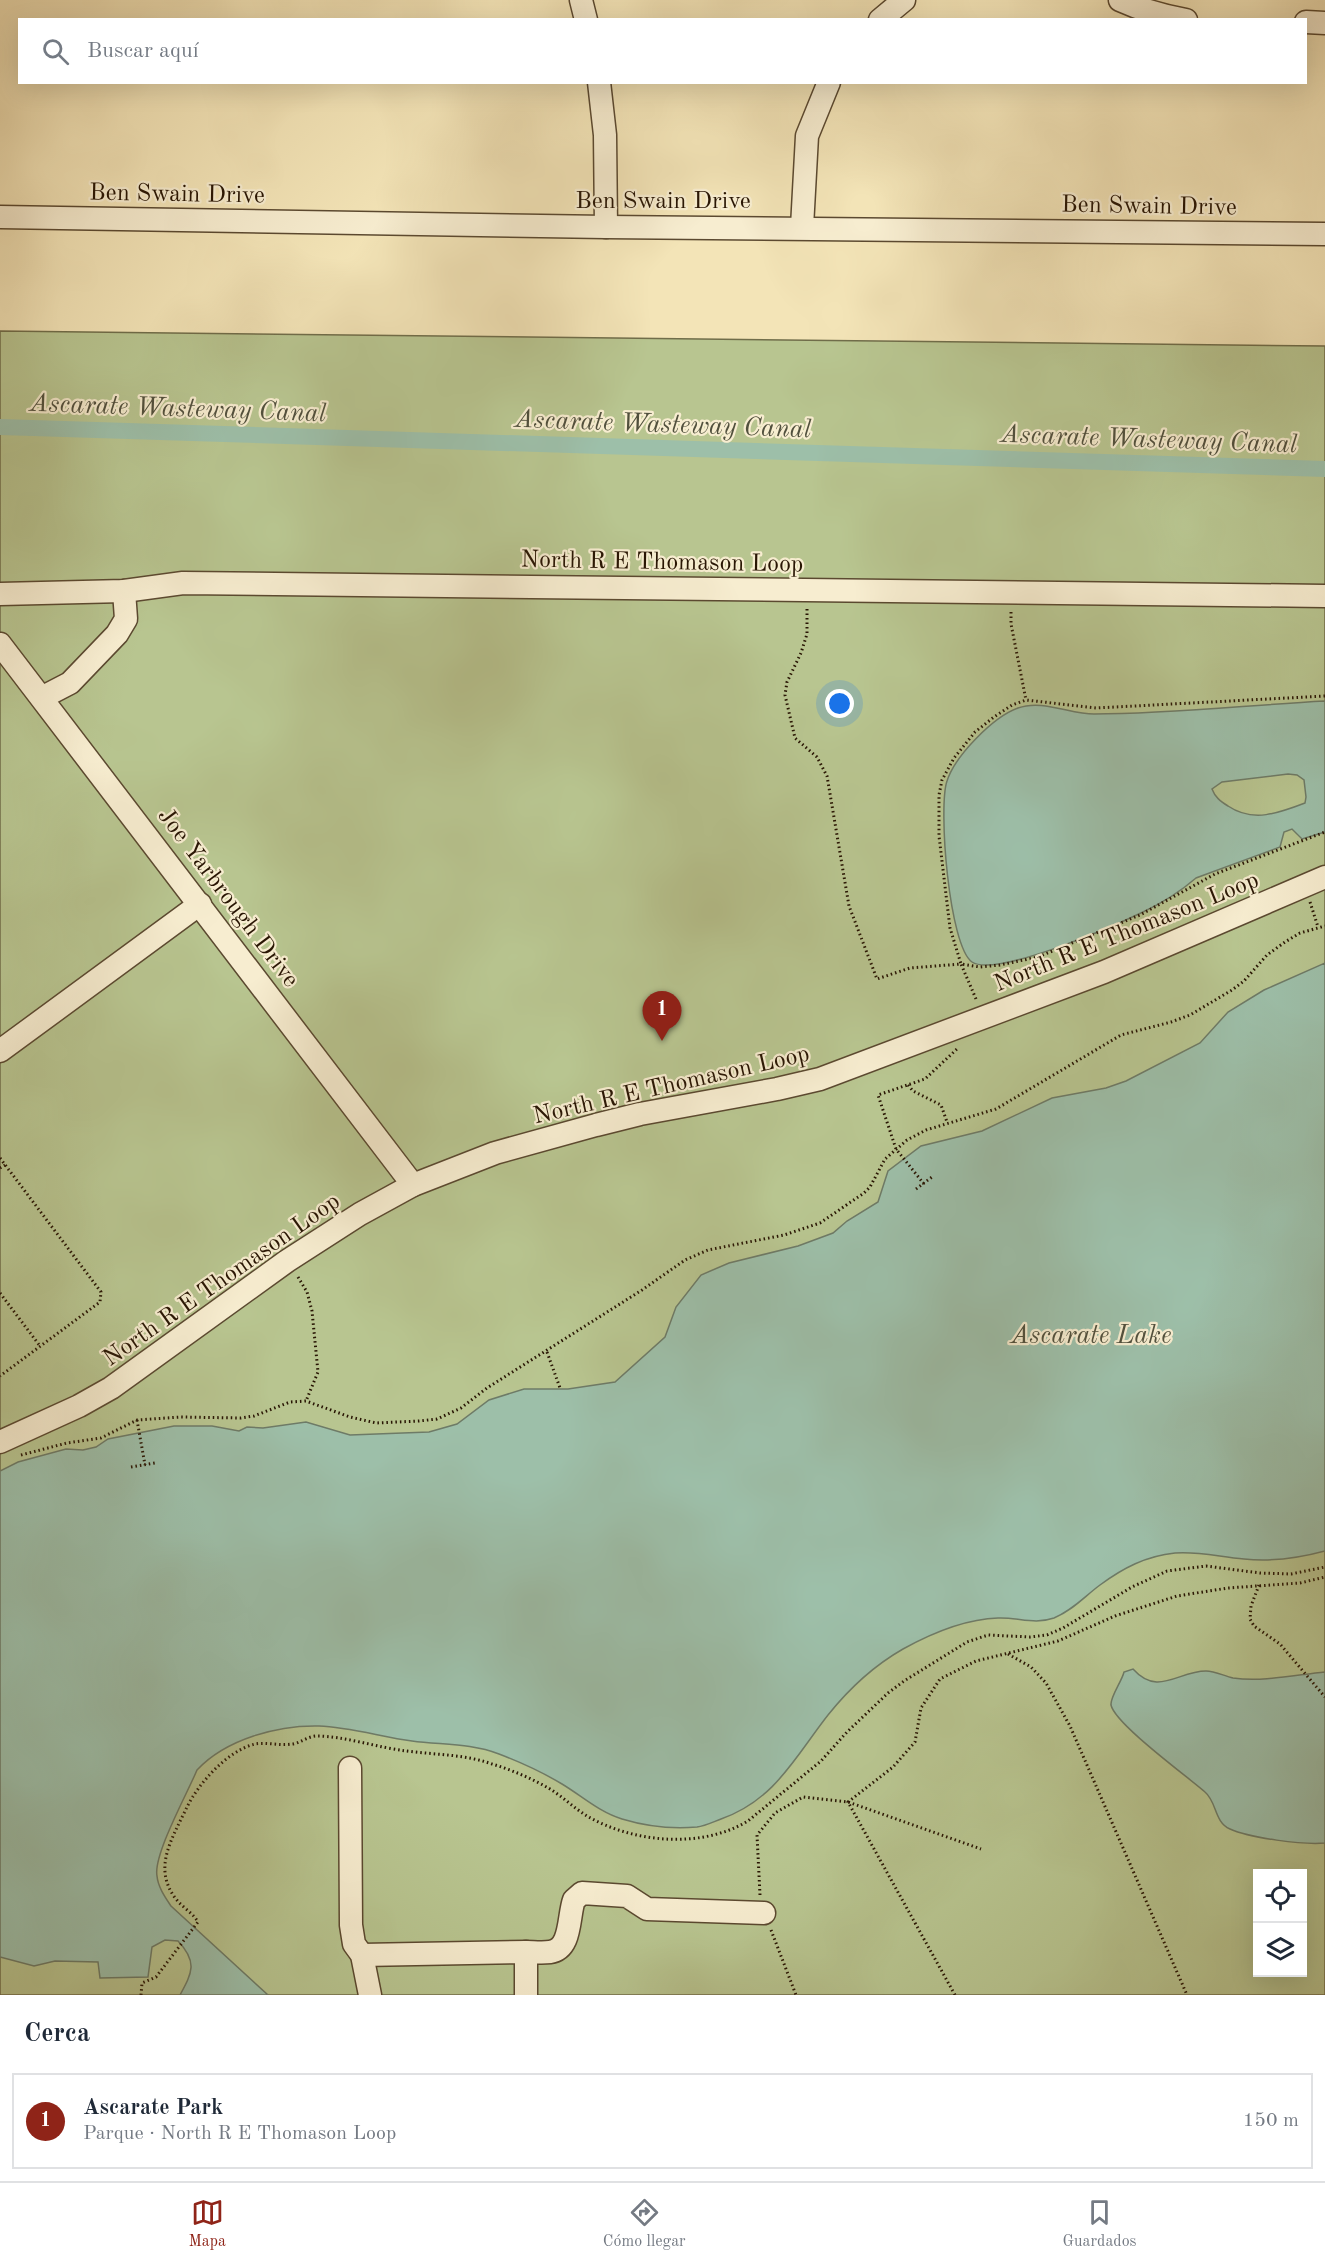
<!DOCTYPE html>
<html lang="es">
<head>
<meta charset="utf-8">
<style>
  body { margin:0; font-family:"Old Standard TT",serif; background:#f6f6f7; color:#1f2937 }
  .controls { position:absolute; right:18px; bottom:18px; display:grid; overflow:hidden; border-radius:0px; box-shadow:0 6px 24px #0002 }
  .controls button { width:54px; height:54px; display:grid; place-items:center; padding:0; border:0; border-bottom:2px solid #e0e1e3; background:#fff; color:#1f2937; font:30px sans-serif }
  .you { position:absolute; left:840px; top:704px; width:21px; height:21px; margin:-15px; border:4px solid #fff; border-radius:50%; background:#1a73e8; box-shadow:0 0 0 9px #1a73e833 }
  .badge { display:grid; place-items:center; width:39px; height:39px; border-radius:50%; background:#8f2418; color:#fff; font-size:20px; font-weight:700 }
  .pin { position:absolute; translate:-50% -50px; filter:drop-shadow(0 2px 3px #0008) }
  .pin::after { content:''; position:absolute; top:32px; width:21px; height:18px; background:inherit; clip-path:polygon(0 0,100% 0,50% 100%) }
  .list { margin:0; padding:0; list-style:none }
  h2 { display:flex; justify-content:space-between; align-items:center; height:78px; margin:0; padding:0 24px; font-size:26px }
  h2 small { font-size:20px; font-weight:400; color:#747a83 }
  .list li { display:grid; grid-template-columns:39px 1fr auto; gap:18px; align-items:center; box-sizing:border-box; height:96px; margin:0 12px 12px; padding:0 12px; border:2px solid #e0e1e3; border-radius:0px }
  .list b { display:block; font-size:22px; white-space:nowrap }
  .list p { margin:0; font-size:20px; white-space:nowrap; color:#747a83 }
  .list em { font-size:20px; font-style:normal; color:#747a83 }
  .icon { flex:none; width:33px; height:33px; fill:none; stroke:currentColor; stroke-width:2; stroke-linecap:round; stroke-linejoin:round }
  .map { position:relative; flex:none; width:1325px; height:1995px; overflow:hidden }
  .search { position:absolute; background:#fff; box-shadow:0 6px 24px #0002; left:18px; right:18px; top:18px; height:66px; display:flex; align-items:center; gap:15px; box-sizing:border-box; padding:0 21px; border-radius:0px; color:#747a83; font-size:22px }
  .sheet { height:186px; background:#fff }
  nav { display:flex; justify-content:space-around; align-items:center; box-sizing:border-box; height:84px; border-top:2px solid #e0e1e3; background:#fff; font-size:16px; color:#747a83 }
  nav a { display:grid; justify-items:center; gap:3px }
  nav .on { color:#8f2418 }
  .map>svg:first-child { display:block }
  .green { fill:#b8c590; stroke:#706d4a; stroke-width:1.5; fill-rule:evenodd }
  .water { fill:#9dbfa9; stroke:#6e7b67; stroke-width:1.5; fill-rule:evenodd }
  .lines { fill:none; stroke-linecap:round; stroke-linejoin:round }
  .canal { stroke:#9dbfa9; stroke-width:16 }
  .minor-casing { stroke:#5b4930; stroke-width:25 }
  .path { stroke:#281503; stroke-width:3; stroke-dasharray:1.5 3; stroke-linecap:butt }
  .minor { stroke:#f7edd0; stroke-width:22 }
  .labels { text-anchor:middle; stroke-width:4.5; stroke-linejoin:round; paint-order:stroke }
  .street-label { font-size:24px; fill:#281503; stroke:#f7edd0 }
  .water-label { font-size:26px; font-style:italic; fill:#51503d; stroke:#f7edd0 }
</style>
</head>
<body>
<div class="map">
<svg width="1325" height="1995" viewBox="0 0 1325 1995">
  <rect width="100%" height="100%" fill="#f3e4b7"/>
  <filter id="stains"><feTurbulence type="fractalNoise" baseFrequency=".00333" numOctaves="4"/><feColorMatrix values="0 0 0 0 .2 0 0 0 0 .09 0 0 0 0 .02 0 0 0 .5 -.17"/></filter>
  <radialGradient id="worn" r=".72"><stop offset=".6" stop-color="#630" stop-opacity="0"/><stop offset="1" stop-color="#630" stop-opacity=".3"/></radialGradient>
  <path class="green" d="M0,331L1325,346V1995H0ZM1258,1874H1302V1972H1258Z"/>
  <g class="water">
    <path d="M1325,701V832L1302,839L1292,829L1284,832L1280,847L1196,878C1181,891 1162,903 1143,912C1116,925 996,978 972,962C949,946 938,807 947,781C955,756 993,717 1018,708C1042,699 1070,714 1094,714C1171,714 1248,705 1325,701ZM1288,774L1297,775L1304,780L1306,797L1305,803C1279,813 1253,823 1228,806C1220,801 1215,797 1212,789L1222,782Z"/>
    <path d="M1325,963V1551C1299,1558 1271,1562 1244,1559C1220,1557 1198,1551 1175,1553C1146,1556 1123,1568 1100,1585C1085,1596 1073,1610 1054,1618C1034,1625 1018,1617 998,1618C965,1619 932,1633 903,1649C875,1665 848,1690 828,1715C795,1757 775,1800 721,1819C713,1822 705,1826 697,1827C673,1829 645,1826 622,1819C599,1812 582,1796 562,1784C542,1772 520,1762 499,1754C471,1743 442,1745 412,1741C382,1737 349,1727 319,1726C278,1725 226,1739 197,1770C188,1792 153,1855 157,1876C158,1887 165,1897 171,1906L268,1995H180C192,1973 198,1962 178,1941L165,1940L152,1947L148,1977L100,1978L98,1962L55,1961L34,1966L0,1957V1471L18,1462L66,1449L83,1450L96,1447L108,1439L174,1426H212L239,1431L247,1427L263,1428L306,1422L350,1435L429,1432L457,1424L489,1400L524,1389H568L615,1382L665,1337L676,1307L701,1275L729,1263L798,1246L833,1233L847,1221L878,1202L888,1171L921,1146L982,1131L1052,1098L1106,1088L1126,1081L1200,1043L1228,1012L1264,990Z"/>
    <path d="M1133,1669C1158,1697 1178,1671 1206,1671C1215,1671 1224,1676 1233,1678C1263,1682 1295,1675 1325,1672V1843C1303,1845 1250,1838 1230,1829C1214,1822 1217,1802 1205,1792C1188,1777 1115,1724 1111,1705C1110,1697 1122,1681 1124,1672Z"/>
  </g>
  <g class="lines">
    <polyline class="canal" points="0,427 1325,469"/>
    <g class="minor-casing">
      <g id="minor">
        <polyline points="581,0 586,20"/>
        <path d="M1120,0C1142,10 1163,16 1186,20"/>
        <polyline points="880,20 904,0"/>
        <polyline points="1306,22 1325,23"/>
        <polyline points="599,82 605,135 606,227"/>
        <polyline points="0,217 606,227 1325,234"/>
        <polyline points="802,227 807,136 829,82"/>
        <polyline points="0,594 124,591 183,583 1325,596"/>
        <polyline points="0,644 413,1185"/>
        <polyline points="43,697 70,683 117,634 126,619 124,591"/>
        <polyline points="0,1051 200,904"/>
        <polyline points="0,1442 79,1406 111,1388 287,1261 360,1214 413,1185 495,1153 596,1125 640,1114 777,1089 820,1079 1104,972 1325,877"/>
        <polyline points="350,1768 351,1925 354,1944 362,1955 370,1995"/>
        <path d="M526,1952C533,1952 542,1953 550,1952C572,1949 568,1916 574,1900L582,1893L627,1896L647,1909L764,1913"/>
        <polyline points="362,1955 526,1952 526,1995"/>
      </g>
    </g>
    <g class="path">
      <polyline points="807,609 807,634 801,653 787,682 785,695 795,738 817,757 827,776 849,906 877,979 910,968 961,964 976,999 974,1000"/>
      <polyline points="1011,612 1011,624 1026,700"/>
      <polyline points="1325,696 1096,708 1026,700 1012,705 994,717 975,732 954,758 942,780 939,795 939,836 950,928 961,964 980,967 1000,965 1038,957 1140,915 1215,874 1325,832"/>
      <polyline points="1310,902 1318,927"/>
      <polyline points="908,1085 913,1091 941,1105 947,1122"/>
      <polyline points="0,1158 101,1292 100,1302 0,1376"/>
      <polyline points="0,1168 5,1165"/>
      <polyline points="924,1184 896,1149 878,1095 925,1079 958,1048"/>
      <polyline points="916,1189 932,1177"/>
      <polyline points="298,1277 307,1292 312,1311 318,1372 306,1401"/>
      <polyline points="0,1293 40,1346"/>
      <polyline points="547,1352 560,1388"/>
      <polyline points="137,1420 145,1465"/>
      <polyline points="21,1455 67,1443 101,1438 137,1420 181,1417 241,1418 254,1416 290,1402 306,1401 350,1417 376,1423 419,1421 437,1419 461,1408 487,1388 642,1290 685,1260 708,1250 784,1235 820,1223 864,1193 870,1187 885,1159 907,1140 926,1130 996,1109 1121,1035 1171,1022 1190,1015 1232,990 1244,981 1267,955 1285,942 1300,933 1325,926"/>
      <polyline points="131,1467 155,1463"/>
      <polyline points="1259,1585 1251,1606 1250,1619 1254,1626 1280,1644 1325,1697"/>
      <polyline points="1008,1654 1031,1667 1046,1683 1070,1726 1187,1995"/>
      <polyline points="760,1895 757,1835 775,1813 803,1797 848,1802 981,1849"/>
      <polyline points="771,1930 796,1995"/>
      <path d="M141,1995L142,1983L156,1977L198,1922C193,1913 183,1908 176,1899C152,1868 172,1839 187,1807C199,1783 227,1751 255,1744C267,1742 280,1746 292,1744C301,1743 308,1736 317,1736C344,1736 379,1748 407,1751C436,1755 464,1754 492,1764C512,1770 533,1779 550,1789C563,1797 574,1808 587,1816C634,1843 701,1849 748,1821L821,1761L847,1732L888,1693L904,1681L967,1642L988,1635L1030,1637L1047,1635L1063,1628L1132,1587L1167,1571L1206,1566L1260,1573L1291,1574L1325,1567"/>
      <polyline points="955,1995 848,1802 893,1767 915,1742 921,1708 940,1679 976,1661 1058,1641 1115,1616 1177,1596 1228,1588 1300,1583 1325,1577"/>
    </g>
    <use href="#minor" class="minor"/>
  </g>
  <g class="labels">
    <g class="street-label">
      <text transform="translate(177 193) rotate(1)" y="8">Ben Swain Drive</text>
      <text x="663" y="208">Ben Swain Drive</text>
      <text transform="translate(1149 205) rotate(1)" y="8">Ben Swain Drive</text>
      <text transform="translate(662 561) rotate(1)" y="8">North R E Thomason Loop</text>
      <text transform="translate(229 897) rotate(53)" y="8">Joe Yarbrough Drive</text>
      <text transform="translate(1126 931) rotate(-22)" y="8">North R E Thomason Loop</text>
      <text transform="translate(671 1084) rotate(-13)" y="8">North R E Thomason Loop</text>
      <text transform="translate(221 1279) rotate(-35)" y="8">North R E Thomason Loop</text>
    </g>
    <g class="water-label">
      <text transform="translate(178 407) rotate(2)" y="9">Ascarate Wasteway Canal</text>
      <text transform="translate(663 423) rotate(2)" y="9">Ascarate Wasteway Canal</text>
      <text transform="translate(1149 438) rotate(2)" y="9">Ascarate Wasteway Canal</text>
      <text x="1091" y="1343">Ascarate Lake</text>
    </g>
  </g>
  <rect width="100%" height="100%" filter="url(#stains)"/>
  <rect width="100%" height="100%" fill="url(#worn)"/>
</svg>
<div class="controls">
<button><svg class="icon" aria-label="locate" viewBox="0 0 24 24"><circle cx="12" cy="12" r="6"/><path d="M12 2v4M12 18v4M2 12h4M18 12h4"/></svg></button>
<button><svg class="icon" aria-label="layers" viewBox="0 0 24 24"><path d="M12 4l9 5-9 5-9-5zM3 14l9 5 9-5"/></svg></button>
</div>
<div class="you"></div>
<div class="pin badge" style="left:662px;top:1041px">1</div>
<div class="search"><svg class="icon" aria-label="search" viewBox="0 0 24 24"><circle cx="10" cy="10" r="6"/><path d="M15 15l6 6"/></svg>Buscar aquí</div>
</div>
<section class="sheet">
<h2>Cerca<small></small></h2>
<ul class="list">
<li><span class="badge">1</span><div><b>Ascarate Park</b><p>Parque · North R E Thomason Loop</p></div><em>150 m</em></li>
</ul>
</section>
<nav>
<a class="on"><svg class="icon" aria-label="map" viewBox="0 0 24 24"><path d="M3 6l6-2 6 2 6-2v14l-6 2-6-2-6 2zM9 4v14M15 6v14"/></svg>Mapa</a>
<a><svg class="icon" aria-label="directions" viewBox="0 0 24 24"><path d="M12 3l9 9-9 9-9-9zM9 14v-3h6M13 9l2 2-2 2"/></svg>Cómo llegar</a>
<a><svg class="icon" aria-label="saved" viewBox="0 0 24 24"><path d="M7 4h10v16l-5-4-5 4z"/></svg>Guardados</a>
</nav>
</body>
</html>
